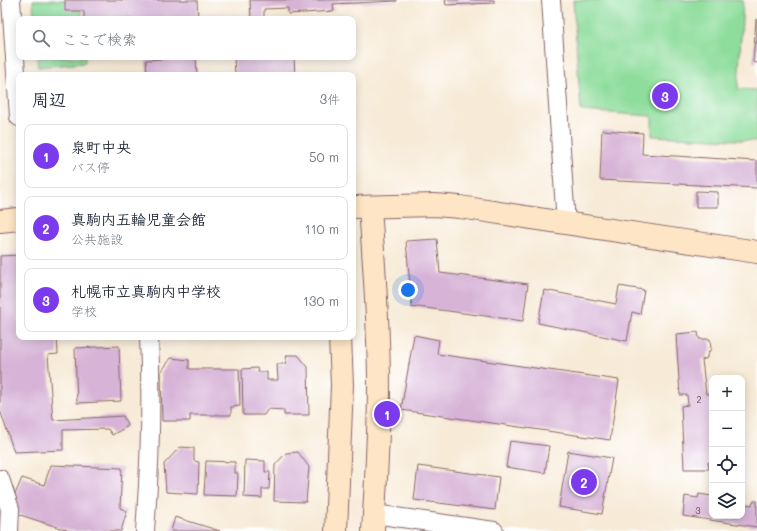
<!DOCTYPE html>
<html lang="ja">
<head>
<meta charset="utf-8">
<style>
  body { margin:0; font-family:Mali,"Klee One",sans-serif; background:#f2f2f3; color:#1f2937 }
  .controls { position:absolute; right:12px; bottom:12px; display:grid; overflow:hidden; border-radius:8px; box-shadow:0 2px 10px #0003 }
  .controls button { width:36px; height:36px; display:grid; place-items:center; padding:0; border:0; border-bottom:1px solid #e0e1e3; background:#fff; color:#1f2937; font:20px sans-serif }
  .you { position:absolute; left:408px; top:290px; width:14px; height:14px; margin:-10px; border:3px solid #fff; border-radius:50%; background:#1a73e8; box-shadow:0 0 0 6px #1a73e833 }
  .badge { display:grid; place-items:center; width:26px; height:26px; border-radius:50%; background:#7c3aed; color:#fff; font-size:13px; font-weight:700 }
  .pin { position:absolute; translate:-50% -50%; border:2px solid #fff; box-shadow:0 1px 4px #0006 }
  .list { margin:0; padding:0; list-style:none }
  h2 { display:flex; justify-content:space-between; align-items:center; height:52px; margin:0; padding:0 16px; font-size:17px }
  h2 small { font-size:13px; font-weight:400; color:#747a83 }
  .list li { display:grid; grid-template-columns:26px 1fr auto; gap:12px; align-items:center; box-sizing:border-box; height:64px; margin:0 8px 8px; padding:0 8px; border:1px solid #e0e1e3; border-radius:8px }
  .list b { display:block; font-size:15px; white-space:nowrap }
  .list p { margin:0; font-size:13px; white-space:nowrap; color:#747a83 }
  .list em { font-size:13px; font-style:normal; color:#747a83 }
  .icon { flex:none; width:22px; height:22px; fill:none; stroke:currentColor; stroke-width:2; stroke-linecap:round; stroke-linejoin:round }
  .map { position:relative; flex:none; width:757px; height:531px; overflow:hidden }
  .search { position:absolute; background:#fff; box-shadow:0 2px 10px #0003; left:16px; top:16px; width:340px; height:44px; display:flex; align-items:center; gap:10px; box-sizing:border-box; padding:0 14px; border-radius:8px; color:#747a83; font-size:15px }
  .panel { position:absolute; background:#fff; box-shadow:0 2px 10px #0003; left:16px; top:72px; width:340px; height:268px; border-radius:8px }
  .map>svg:first-child { display:block }
  .green { fill:#8edd9c; stroke:#6c7e64 }
  .building { fill:#d7b4d7 }
  .lines { fill:none; stroke-linecap:round; stroke-linejoin:round }
  .street-casing { stroke:#876667; stroke-width:20 }
  .secondary-casing { stroke:#876667; stroke-width:24 }
  .street { stroke:#fff; stroke-width:18 }
  .secondary { stroke:#fde5c5; stroke-width:22 }
  .labels { text-anchor:middle; stroke-width:3; stroke-linejoin:round; paint-order:stroke }
  .number-label { font-size:9px; fill:#6d4456 }
</style>
</head>
<body>
<div class="map">
<svg width="757" height="531" viewBox="0 0 757 531">
  <rect width="100%" height="100%" fill="#fff"/>
  <filter id="ink" filterUnits="userSpaceOnUse"><feTurbulence type="fractalNoise" baseFrequency=".025" numOctaves="2"/><feDisplacementMap in="SourceGraphic" scale="8" xChannelSelector="R" yChannelSelector="G"/><feConvolveMatrix kernelMatrix="1 2 1 2 8 2 1 2 1" color-interpolation-filters="sRGB"/></filter>
  <filter id="wash" filterUnits="userSpaceOnUse"><feTurbulence type="fractalNoise" baseFrequency=".012" numOctaves="4" result="noise"/><feDisplacementMap in="SourceGraphic" scale="16" xChannelSelector="R" yChannelSelector="G"/><feGaussianBlur stdDeviation="0.9" result="paint"/><feColorMatrix in="noise" values="0 0 0 0 0 0 0 0 0 0 0 0 0 0 0 0 0 1.4 0 .05"/><feComposite in="paint" operator="in"/></filter>
  <g filter="url(#wash)">
    <rect width="100%" height="100%" fill="#f7ead6"/>
    <g class="green">
      <polygon points="33,0 81,0 82,19 34,19"/>
      <polygon points="573,0 743,0 738,89 757,90 757,141 652,136 652,116 581,111"/>
      <polygon points="37,57 85,57 85,63 38,67"/>
    </g>
    <g id="blocks">
      <g class="building">
        <polygon points="65,0 197,0 198,19 84,19 84,11 65,11"/>
        <polygon points="250,0 397,0 397,1 333,4 334,11 288,14 288,8 264,9 264,19 251,19"/>
        <polygon points="445,0 494,0 494,3 446,5"/>
        <polygon points="756,19 757,19 757,63 753,62"/>
        <polygon points="196,57 197,75 147,75 146,60"/>
        <polygon points="234,57 294,57 295,75 235,75"/>
        <polygon points="602,130 643,133 642,154 757,161 757,188 600,180"/>
        <polygon points="696,191 718,192 718,207 696,207"/>
        <polygon points="437,239 440,273 528,284 523,321 418,307 412,308 406,241"/>
        <polygon points="19,255 19,337 57,337 58,354 48,355 53,420 123,416 128,426 112,435 108,429 63,430 63,450 14,452 0,410 0,256"/>
        <polygon points="619,286 644,290 640,314 632,312 627,341 538,323 544,290 616,304"/>
        <polygon points="698,332 699,339 710,339 711,349 707,355 707,358 702,360 706,394 711,394 712,462 708,462 709,469 684,469 681,406 688,405 687,395 680,395 676,334"/>
        <polygon points="414,335 439,340 437,354 619,380 610,440 401,410"/>
        <polygon points="119,346 121,401 77,403 75,348"/>
        <polygon points="287,355 298,355 308,367 309,415 284,415 284,410 268,409 264,415 243,415 242,369 257,368 258,372 267,372 267,380 278,380 277,364 285,364"/>
        <polygon points="171,358 189,360 189,369 239,369 240,406 231,407 231,415 190,415 190,421 162,421 161,372"/>
        <polygon points="510,441 549,446 545,473 506,467"/>
        <polygon points="180,447 194,448 194,461 199,462 198,494 166,492 164,464"/>
        <polygon points="568,451 612,458 602,514 559,507"/>
        <polygon points="298,452 309,467 306,502 274,501 275,465 286,453"/>
        <polygon points="245,460 265,461 265,472 270,472 269,489 262,489 262,498 244,497"/>
        <polygon points="206,461 235,462 235,473 238,473 237,496 204,495"/>
        <polygon points="51,465 122,468 120,508 127,511 121,531 70,531 14,513 11,504 22,478 44,485"/>
        <polygon points="418,466 499,477 495,510 414,500"/>
        <polygon points="699,494 712,496 712,516 742,516 742,504 752,505 753,501 757,501 757,527 683,516 685,496 698,498"/>
        <polygon points="175,517 220,531 171,531"/>
      </g>
    </g>
  </g>
  <g filter="url(#ink)">
    <use href="#blocks" fill-opacity="0" stroke="#876667" stroke-width="1"/>
    <g class="lines">
      <g class="street-casing">
        <g id="street">
          <polyline points="11,0 19,117"/>
          <polyline points="551,0 566,224"/>
          <polyline points="0,479 10,509 9,531"/>
          <polyline points="374,514 494,531"/>
          <path d="M145,531C150,466 152,402 149,337"/>
        </g>
      </g>
      <g class="secondary-casing">
        <g id="secondary">
          <polyline points="353,207 435,205 460,207 757,252"/>
          <path d="M370,207C374,266 379,326 379,385C379,434 376,482 373,531"/>
          <polyline points="0,221 19,219"/>
          <polyline points="336,531 342,385 340,337"/>
        </g>
      </g>
      <use href="#street" class="street"/>
      <use href="#secondary" class="secondary"/>
    </g>
  </g>
  <g class="labels">
    <g class="number-label">
      <text x="699" y="403">2</text>
      <text x="698" y="514">3</text>
    </g>
  </g>
</svg>
<div class="controls">
<button>+</button>
<button>−</button>
<button><svg class="icon" aria-label="locate" viewBox="0 0 24 24"><circle cx="12" cy="12" r="6"/><path d="M12 2v4M12 18v4M2 12h4M18 12h4"/></svg></button>
<button><svg class="icon" aria-label="layers" viewBox="0 0 24 24"><path d="M12 4l9 5-9 5-9-5zM3 14l9 5 9-5"/></svg></button>
</div>
<div class="you"></div>
<div class="pin badge" style="left:387px;top:414px">1</div>
<div class="pin badge" style="left:584px;top:482px">2</div>
<div class="pin badge" style="left:665px;top:96px">3</div>
<div class="search"><svg class="icon" aria-label="search" viewBox="0 0 24 24"><circle cx="10" cy="10" r="6"/><path d="M15 15l6 6"/></svg>ここで検索</div>
<section class="panel">
<h2>周辺<small>3件</small></h2>
<ul class="list">
<li><span class="badge">1</span><div><b>泉町中央</b><p>バス停</p></div><em>50 m</em></li>
<li><span class="badge">2</span><div><b>真駒内五輪児童会館</b><p>公共施設</p></div><em>110 m</em></li>
<li><span class="badge">3</span><div><b>札幌市立真駒内中学校</b><p>学校</p></div><em>130 m</em></li>
</ul>
</section>
</div>
</body>
</html>
